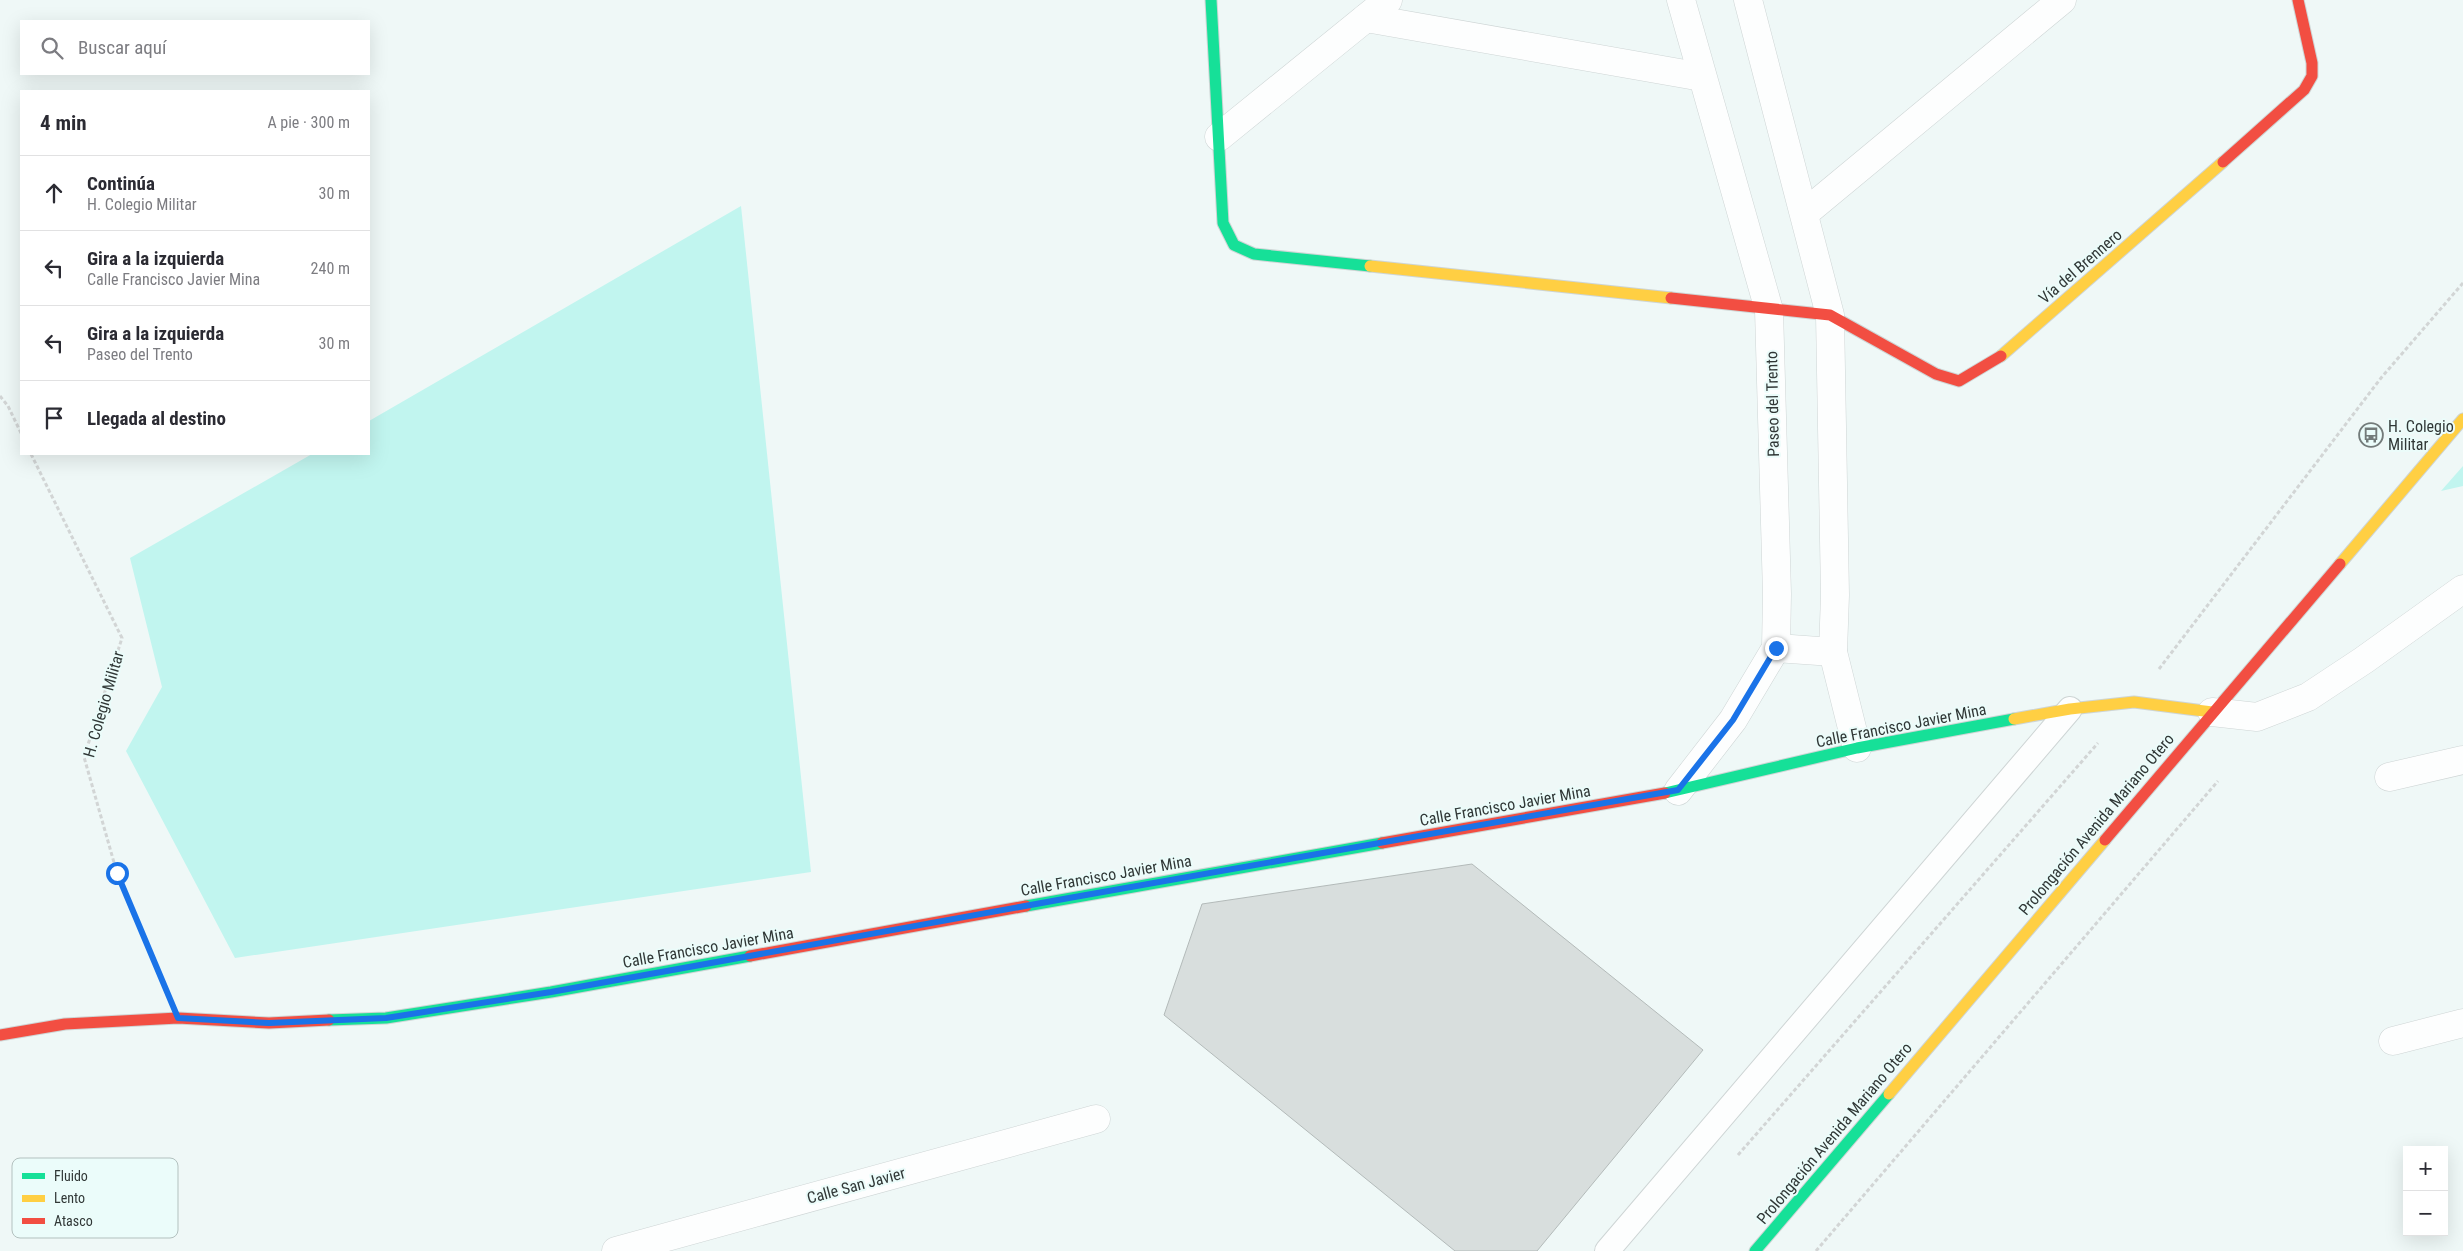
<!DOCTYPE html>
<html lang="es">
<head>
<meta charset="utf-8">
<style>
  body { margin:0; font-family:"Roboto Condensed",sans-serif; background:#f2f2f3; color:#2b2b33 }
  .controls { position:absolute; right:15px; bottom:15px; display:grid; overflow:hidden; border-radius:0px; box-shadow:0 5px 20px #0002 }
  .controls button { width:45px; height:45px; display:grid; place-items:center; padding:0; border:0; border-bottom:1px solid #e1e1e2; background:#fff; color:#2b2b33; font:25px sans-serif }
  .stop { position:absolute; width:15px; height:15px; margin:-11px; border:4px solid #1a73e8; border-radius:50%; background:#fff }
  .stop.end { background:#1a73e8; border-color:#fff; box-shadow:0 1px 5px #0008 }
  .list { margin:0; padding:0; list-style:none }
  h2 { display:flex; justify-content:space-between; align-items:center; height:65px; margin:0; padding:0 20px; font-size:21px }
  h2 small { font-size:16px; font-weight:400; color:#7c7c81 }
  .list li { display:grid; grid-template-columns:32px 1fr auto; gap:15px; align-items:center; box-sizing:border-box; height:75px; padding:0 20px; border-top:1px solid #e1e1e2 }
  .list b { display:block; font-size:19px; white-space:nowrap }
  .list p { margin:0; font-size:16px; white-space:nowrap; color:#7c7c81 }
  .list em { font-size:16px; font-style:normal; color:#7c7c81 }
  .icon { flex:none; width:28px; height:28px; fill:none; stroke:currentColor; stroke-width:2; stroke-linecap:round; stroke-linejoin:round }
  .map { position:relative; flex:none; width:2463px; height:1251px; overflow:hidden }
  .search { position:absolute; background:#fff; box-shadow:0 5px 20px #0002; left:20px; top:20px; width:350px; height:55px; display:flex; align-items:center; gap:12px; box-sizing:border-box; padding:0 18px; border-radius:0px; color:#7c7c81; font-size:19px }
  .panel { position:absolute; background:#fff; box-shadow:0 5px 20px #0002; left:20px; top:90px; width:350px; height:365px; border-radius:0px }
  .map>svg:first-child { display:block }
  .green { fill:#c1f5ef }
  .building { fill:#d8dedd; stroke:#b3bab9 }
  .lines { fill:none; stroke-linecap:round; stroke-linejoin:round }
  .lane-casing { stroke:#ced5d5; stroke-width:26 }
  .street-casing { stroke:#ced5d5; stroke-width:29 }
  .fast-casing { stroke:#ced5d5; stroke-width:13 }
  .slow-casing { stroke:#ced5d5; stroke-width:13 }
  .jam-casing { stroke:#ced5d5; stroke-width:13 }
  .path { stroke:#d2d5d5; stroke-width:3; stroke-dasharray:4 2.5; stroke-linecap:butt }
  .lane { stroke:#fdfefe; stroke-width:24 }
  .street { stroke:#fdfefe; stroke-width:28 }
  .fast { stroke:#16e098; stroke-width:11 }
  .slow { stroke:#ffcf43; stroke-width:11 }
  .jam { stroke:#f24e42; stroke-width:11 }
  .route { stroke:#1a73e8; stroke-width:6 }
  .labels { text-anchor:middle; stroke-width:4; stroke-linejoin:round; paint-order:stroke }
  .street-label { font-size:16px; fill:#303736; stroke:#ebfcfa }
  .poi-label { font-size:16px; fill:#303736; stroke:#ebfcfa; text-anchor:start }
  .key { fill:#ebfcfa; stroke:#b3c1bf; stroke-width:1 }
  .key-label { font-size:14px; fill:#303736 }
</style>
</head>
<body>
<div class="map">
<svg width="2463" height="1251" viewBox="0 0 2463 1251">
  <rect width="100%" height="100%" fill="#eff8f7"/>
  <g class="green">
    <polygon points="741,206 811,872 235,958 126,751 162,687 130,558 312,454 369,454 369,421"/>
    <polygon points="2463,466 2463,486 2441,491"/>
  </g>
  <polygon class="building" points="1472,864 1703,1050 1537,1251 1455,1251 1164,1015 1202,904"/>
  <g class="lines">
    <g class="lane-casing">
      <polyline id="lane" points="1607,1251 2070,709"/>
    </g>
    <g class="street-casing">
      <g id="street">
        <polyline points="1748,0 1830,315 1835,595 1833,652 1857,748"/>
        <polyline points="1366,18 1702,77"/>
        <polyline points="1219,137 1388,0"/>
        <polyline points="1805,213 2062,0"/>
        <polyline points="1776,648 1833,652"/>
        <polyline points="2212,712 2257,717 2308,697 2364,660 2463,589"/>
        <polyline points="2389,777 2463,760"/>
        <polyline points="1678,791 1733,720 1776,648 1777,594 1769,310 1681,0"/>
        <polyline points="2393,1041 2463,1023"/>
        <polyline points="616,1251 1096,1119"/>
      </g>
    </g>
    <g class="fast-casing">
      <g id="fast">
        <polyline points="1211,0 1223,223 1234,245 1254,254 1370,266"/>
        <polyline points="1665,793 1857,748 2014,719"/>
        <polyline points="1026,906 1382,843"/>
        <polyline points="329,1020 386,1018 551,992 750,956"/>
        <polyline points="1755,1251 1889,1094"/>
      </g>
    </g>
    <g class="slow-casing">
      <g id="slow">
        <polyline points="1370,266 1671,298"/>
        <polyline points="2001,356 2223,162"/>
        <polyline points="2340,564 2463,419"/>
        <polyline points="2014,719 2070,709 2134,702 2212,712"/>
        <polyline points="1889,1094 2105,840"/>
      </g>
    </g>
    <g class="jam-casing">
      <g id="jam">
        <polyline points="2223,162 2304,90 2312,76 2312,63 2298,0"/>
        <polyline points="1671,298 1830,315 1936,374 1959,381 2001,356"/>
        <polyline points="2105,840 2340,564"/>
        <polyline points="1382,843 1665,793"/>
        <polyline points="750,956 1026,906"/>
        <polyline points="0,1035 65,1024 178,1018 269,1023 329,1020"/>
      </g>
    </g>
    <g class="path">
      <polyline points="0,396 8,406 21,433"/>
      <polyline points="31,454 122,638 84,757 117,873 163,982"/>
      <polyline points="2159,669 2381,378 2463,283"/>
      <polyline points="1738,1155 2098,743"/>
      <polyline points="1816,1251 2218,781"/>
    </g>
    <use href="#lane" class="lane"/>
    <use href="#street" class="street"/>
    <use href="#fast" class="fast"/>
    <use href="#slow" class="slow"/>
    <use href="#jam" class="jam"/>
  </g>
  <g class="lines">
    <polyline class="route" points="117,873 178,1018 269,1023 386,1018 551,992 1069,898 1678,790 1733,720 1776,648"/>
  </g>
  <defs>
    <g id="bus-ring" transform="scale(1.25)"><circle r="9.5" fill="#ebfcfa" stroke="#737b7a" stroke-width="1.5"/><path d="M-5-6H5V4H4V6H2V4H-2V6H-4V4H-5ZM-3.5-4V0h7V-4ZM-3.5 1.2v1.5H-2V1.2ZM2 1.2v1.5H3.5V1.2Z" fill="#737b7a"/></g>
  </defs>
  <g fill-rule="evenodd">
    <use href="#bus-ring" x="2371" y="435"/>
  </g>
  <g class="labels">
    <g class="street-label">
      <text transform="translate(2080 266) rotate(-41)" y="6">Vía del Brennero</text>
      <text transform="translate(1772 404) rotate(-91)" y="6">Paseo del Trento</text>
      <text transform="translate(103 704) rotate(-74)" y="6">H. Colegio Militar</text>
      <text transform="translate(1901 725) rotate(-11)" y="6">Calle Francisco Javier Mina</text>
      <text transform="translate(1505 805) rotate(-10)" y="6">Calle Francisco Javier Mina</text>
      <text transform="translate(2096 824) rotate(-50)" y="6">Prolongación Avenida Mariano Otero</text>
      <text transform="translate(1106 875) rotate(-10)" y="6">Calle Francisco Javier Mina</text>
      <text transform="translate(708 947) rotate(-10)" y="6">Calle Francisco Javier Mina</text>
      <text transform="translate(1834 1133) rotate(-50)" y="6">Prolongación Avenida Mariano Otero</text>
      <text transform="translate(856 1185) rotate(-15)" y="6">Calle San Javier</text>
    </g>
    <g class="poi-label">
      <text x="2388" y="432">H. Colegio<tspan x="2388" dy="18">Militar</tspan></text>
    </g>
  </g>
  <rect x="12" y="1158" width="166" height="80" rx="8" class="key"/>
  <rect x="22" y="1173" width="23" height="6" fill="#16e098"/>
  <rect x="22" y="1195" width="23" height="7" fill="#ffcf43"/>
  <rect x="22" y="1218" width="23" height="6" fill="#f24e42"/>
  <g class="key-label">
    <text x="54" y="1181">Fluido</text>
    <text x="54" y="1203">Lento</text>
    <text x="54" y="1226">Atasco</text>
  </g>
</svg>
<div class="controls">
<button>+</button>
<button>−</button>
</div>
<div class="stop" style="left:117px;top:873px"></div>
<div class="stop end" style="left:1776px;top:648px"></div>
<div class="search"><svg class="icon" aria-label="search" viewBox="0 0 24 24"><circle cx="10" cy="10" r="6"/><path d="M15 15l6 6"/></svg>Buscar aquí</div>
<section class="panel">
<h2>4 min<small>A pie · 300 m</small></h2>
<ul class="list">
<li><svg class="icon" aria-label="ahead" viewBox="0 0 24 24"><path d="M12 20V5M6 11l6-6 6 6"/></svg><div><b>Continúa</b><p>H. Colegio Militar</p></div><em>30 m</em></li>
<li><svg class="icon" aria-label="left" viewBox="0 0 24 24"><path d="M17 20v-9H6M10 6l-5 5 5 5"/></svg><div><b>Gira a la izquierda</b><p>Calle Francisco Javier Mina</p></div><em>240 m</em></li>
<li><svg class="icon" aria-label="left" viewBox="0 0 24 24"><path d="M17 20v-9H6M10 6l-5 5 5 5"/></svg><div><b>Gira a la izquierda</b><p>Paseo del Trento</p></div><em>30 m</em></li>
<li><svg class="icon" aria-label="arrive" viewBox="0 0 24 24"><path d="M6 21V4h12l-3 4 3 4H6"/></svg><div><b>Llegada al destino</b></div></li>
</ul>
</section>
</div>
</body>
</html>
